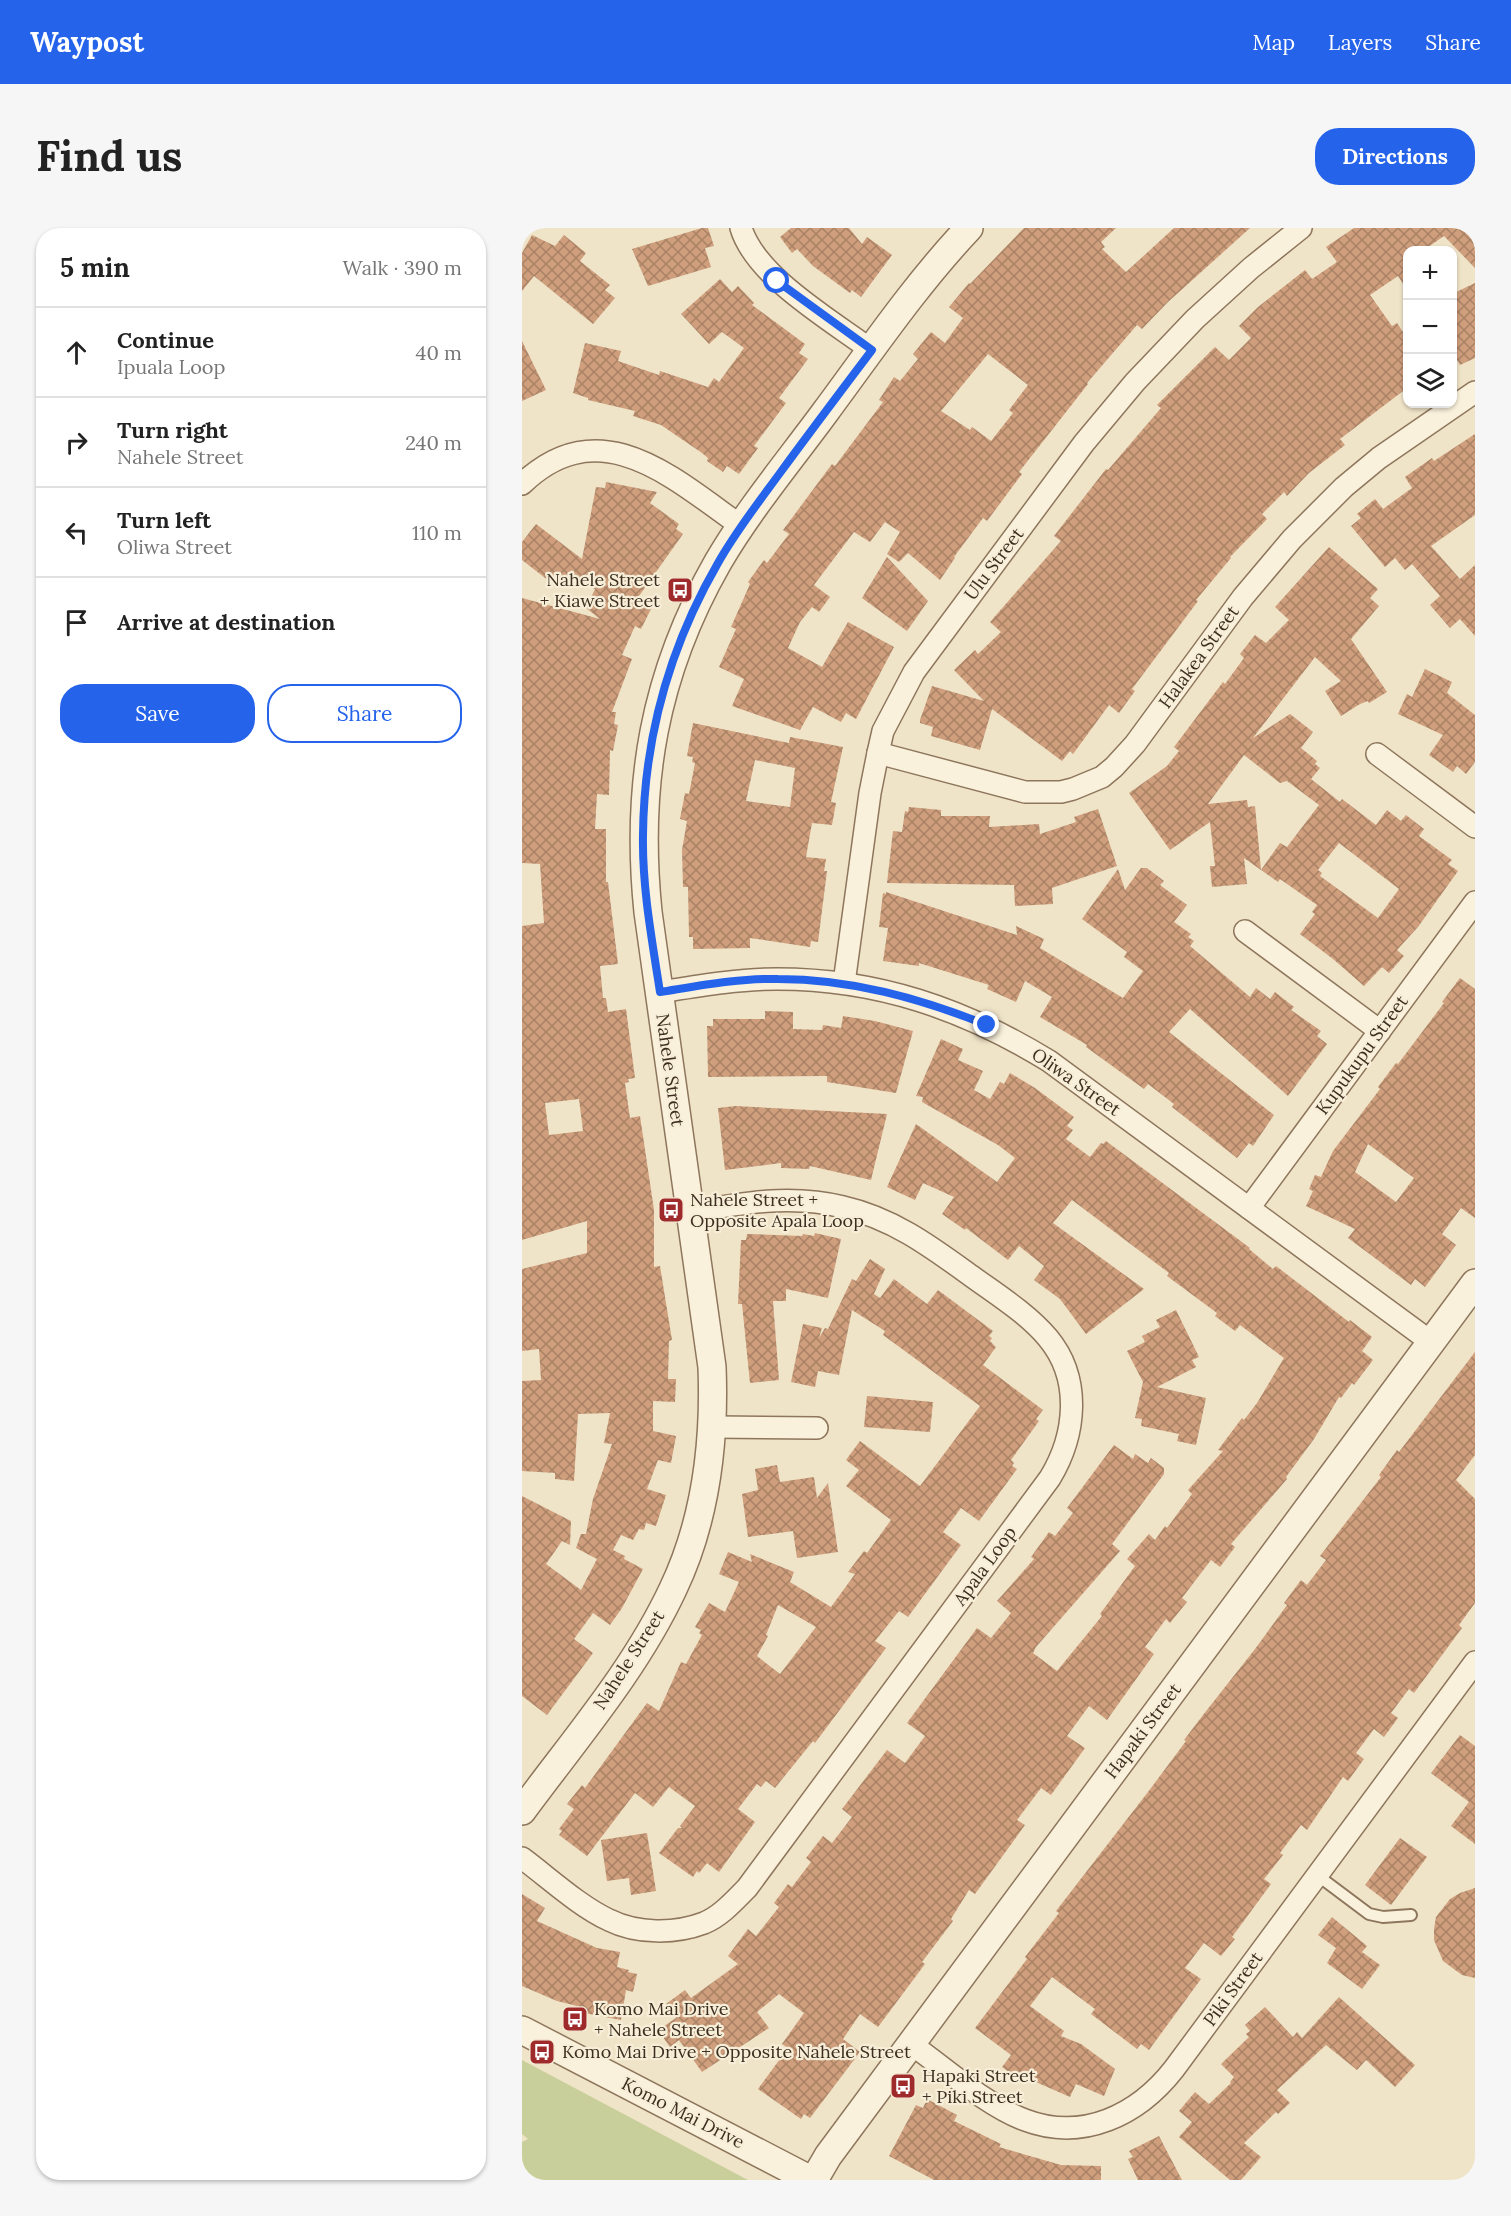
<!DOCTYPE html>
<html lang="en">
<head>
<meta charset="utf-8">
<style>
  body { margin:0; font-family:Lora,serif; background:#f6f6f6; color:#222 }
  .controls { position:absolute; right:18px; top:18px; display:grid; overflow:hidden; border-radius:12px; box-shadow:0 2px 4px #0004 }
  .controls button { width:54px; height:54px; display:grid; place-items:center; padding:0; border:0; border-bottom:2px solid #e0e0e0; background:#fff; color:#222; font:30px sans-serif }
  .stop { position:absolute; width:18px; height:18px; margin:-14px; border:4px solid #2563eb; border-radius:50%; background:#fff }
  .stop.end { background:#2563eb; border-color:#fff; box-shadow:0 2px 6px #0008 }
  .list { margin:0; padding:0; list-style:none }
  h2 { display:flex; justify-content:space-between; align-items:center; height:78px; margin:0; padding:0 24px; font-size:26px }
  h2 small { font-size:20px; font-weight:400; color:#767676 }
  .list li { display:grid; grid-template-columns:39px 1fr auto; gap:18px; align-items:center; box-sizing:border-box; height:90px; padding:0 24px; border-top:2px solid #e0e0e0 }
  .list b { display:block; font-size:22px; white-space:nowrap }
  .list p { margin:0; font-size:20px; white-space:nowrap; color:#767676 }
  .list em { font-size:20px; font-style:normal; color:#767676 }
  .actions { display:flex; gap:12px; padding:18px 24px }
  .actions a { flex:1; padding:14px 0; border:2px solid #2563eb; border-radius:24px; text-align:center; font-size:21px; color:#2563eb }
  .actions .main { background:#2563eb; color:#fff }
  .icon { flex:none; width:33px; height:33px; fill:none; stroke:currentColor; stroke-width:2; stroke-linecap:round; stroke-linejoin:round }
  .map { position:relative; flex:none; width:953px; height:1952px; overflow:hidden; border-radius:24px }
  header { display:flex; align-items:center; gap:36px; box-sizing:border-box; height:84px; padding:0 30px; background:#2563eb; color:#fff }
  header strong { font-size:28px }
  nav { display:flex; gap:33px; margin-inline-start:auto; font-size:21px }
  .intro { display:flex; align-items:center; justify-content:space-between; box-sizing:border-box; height:144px; padding:0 36px }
  h1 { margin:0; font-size:42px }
  .button { padding:15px 27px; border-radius:24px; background:#2563eb; color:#fff; font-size:21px; font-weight:700 }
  main { display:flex; gap:36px; padding:0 36px }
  aside { flex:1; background:#fff; border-radius:24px; box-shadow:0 2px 4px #0004 }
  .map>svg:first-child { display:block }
  .green { fill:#c9cf9b }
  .building { fill:url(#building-cross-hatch); fill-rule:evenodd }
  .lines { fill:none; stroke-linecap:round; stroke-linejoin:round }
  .service-casing { stroke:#8d765c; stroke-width:14 }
  .minor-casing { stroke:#8d765c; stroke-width:24 }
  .tertiary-casing { stroke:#8d765c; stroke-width:30 }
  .service { stroke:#faf1dc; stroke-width:10 }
  .minor { stroke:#faf1dc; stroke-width:21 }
  .tertiary { stroke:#faf1dc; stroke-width:27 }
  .route { stroke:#2563eb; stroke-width:8 }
  .labels { text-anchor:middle; stroke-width:4.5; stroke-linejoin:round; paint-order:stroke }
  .street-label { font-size:18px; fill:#3d2e20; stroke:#f7eed8 }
  .poi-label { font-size:18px; fill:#3d2e20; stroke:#f7eed8; text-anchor:start }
</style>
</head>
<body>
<header>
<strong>Waypost</strong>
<nav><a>Map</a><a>Layers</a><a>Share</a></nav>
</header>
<div class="intro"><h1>Find us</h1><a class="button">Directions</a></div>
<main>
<aside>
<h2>5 min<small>Walk · 390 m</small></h2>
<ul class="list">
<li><svg class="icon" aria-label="ahead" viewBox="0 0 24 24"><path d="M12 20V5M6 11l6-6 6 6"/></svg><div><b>Continue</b><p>Ipuala Loop</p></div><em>40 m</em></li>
<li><svg class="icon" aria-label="right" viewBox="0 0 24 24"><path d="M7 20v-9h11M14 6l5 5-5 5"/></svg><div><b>Turn right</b><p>Nahele Street</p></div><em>240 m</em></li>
<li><svg class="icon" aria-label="left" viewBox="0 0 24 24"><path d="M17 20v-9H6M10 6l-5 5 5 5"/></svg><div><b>Turn left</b><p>Oliwa Street</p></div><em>110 m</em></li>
<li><svg class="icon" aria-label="arrive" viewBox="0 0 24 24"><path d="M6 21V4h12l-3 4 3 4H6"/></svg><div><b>Arrive at destination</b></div></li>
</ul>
<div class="actions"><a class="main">Save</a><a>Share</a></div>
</aside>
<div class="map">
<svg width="953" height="1952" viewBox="0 0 953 1952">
  <defs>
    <pattern id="building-cross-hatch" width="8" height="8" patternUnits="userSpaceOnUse" patternTransform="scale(1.5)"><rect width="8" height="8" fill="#cf9f7d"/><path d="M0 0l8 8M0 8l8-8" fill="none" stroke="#a98266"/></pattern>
  </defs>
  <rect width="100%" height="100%" fill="#f0e4c8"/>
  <polygon class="green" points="0,1832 226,1952 0,1952 0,1914 6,1911 0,1906"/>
  <g class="building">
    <polygon points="180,0 186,0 192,18 183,20 189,39 126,58 110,21"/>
    <polygon points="269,0 327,0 340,16 345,9 370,27 339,69 330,62 328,65 291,38 275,21 270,25 258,9"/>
    <path d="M502,0H594L579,14L583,19L580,21L604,44L652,0H728L646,74L620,101L615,97L565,155L566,156L497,244L500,246L465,293L461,290L432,329L433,330L418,352L386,325L377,334L365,326L378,304L363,294L348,314L332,304L292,357L308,369L297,384L290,379L278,394L266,420L300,439L326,394L372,419L334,491L324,485L319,494L291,479L278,502L210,478L222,451L197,439L214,401L209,399L228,356L226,354L242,332L245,335L267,306L261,302L310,236L313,238L361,174L357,172L372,149L378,153L396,131L391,126L409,104L423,115L441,90L427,79L447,55L448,56ZM466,126L506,157L487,182L491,185L469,213L450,199L448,202L419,183Z"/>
    <polygon points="832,0 953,0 953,40 922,8 902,22 885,22 885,62 876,48 848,67 870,98 875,95 885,110 885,160 818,211 823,217 787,245 765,268 762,264 740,286 745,291 708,329 709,330 674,372 676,373 610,461 613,463 597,485 587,477 551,526 548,523 540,533 470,481 458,522 409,508 411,499 398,495 398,492 410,458 462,473 432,442 453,422 456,426 479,404 468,394 539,313 532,308 584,241 586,242 639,180 635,177 693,119 707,132 729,110 717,98 736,79 783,42 790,51 815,34 804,19"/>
    <polygon points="10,7 33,18 42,7 64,25 58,33 88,57 83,62 93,70 71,96 12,48 0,63 0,25"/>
    <polygon points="198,51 210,64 216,58 232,75 230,77 283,116 277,125 286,131 257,170 264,175 232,218 236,220 217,246 205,238 201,244 185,233 186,230 180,225 139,197 111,188 113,183 66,172 66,170 51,165 63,115 99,123 96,133 137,147 138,143 186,159 192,150 197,154 222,120 200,104 187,116 159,86"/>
    <polygon points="953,55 953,130 938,137 930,123 930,66"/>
    <polygon points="0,113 24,162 0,173"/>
    <polygon points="953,206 953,287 909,318 938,351 953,337 953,408 938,391 928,400 908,377 918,368 890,336 883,342 873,330 863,339 829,298 839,290 835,286 853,271 861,281 890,260 883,249 910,230 912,233"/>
    <path d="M84,254L135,264L128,275L157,296L154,301L161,306L117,368L132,375L119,401L113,398L100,427L110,431L90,484H94L92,496L96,497L91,523L88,522L87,567L75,566L73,601H84V654H86L96,736L78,738L81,770H84L86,784L104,781L113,850L106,851L107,854L103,855L108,890L118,888L132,982V1039L138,1038L150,1112L147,1113L146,1151H154L153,1174L131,1173V1203L154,1208L149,1235L136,1232L125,1261L144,1267L134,1298L124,1295L122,1302L117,1301L111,1312L99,1307L91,1322L103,1328L102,1331L121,1341L100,1380L88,1397L71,1385L52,1411L71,1425L25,1487L0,1468V1268L49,1293L48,1317L40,1313L24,1336L59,1362L75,1331L54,1320L59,1306H64L71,1271L90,1216L82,1215L88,1185L56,1186L52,1253L33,1251V1245L0,1243V1153L19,1152L17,1121L0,1123V1041L65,1025V993L0,1012V698L22,695L18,636L0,635V370L78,391L64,380L73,361L45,349L36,360L0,332V314L14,296L60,331L74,259L83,260ZM57,871L61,903L27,907L23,875Z"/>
    <path d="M807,319L856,361L848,370L857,378L829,411L865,464L847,475L846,473L838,476L819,488L803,463L819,453L793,429L731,510L768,486L791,504L779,520L795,533L793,536L798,540L789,551L818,574L820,571L854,597L865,582L879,593L884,587L902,601L897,608L930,632L926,636L936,643L896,699L875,722L882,728L867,745L860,739L842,758L811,731L778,706L793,686L790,684L795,677L758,651L756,654L722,630L725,656L690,659L688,638H693L688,594L648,622L607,565L645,538L657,523L652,519L701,454L703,456L722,430L718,426L733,407L744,415L767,392L753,379ZM722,527L758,555L765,553L797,577L765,619L758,615L739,642L733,578L726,579L725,572L686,576ZM817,615L877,661L856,690L798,648L800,645L796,642Z"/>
    <polygon points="365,329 406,373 385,403 340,370"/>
    <polygon points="903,441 930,454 925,465 953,487 953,534 944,546 935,538 931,544 907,527 921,507 876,486 885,466 890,469"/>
    <path d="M171,495L267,515L268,509L321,519L309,574L314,575L310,597L290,595L284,629L304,631L302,643H305L296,714L289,713L288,719L228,710V720L171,721V709H167L166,659H161L160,622L165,593L158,591L163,565L167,566L173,535L170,534L171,529L165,528ZM233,532L273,540L268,579L224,573Z"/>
    <polygon points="387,579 419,582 419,588 468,588 467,599 517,596 518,606 554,594 552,589 576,581 595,638 530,660 531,676 493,678 492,657 365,655 371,603 380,604 383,583 386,584"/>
    <polygon points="619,640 625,640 642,653 638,657 665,677 652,694 669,706 666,709 672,713 668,718 728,769 734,760 748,771 753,764 772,779 769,782 799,803 795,808 805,816 766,868 668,781 647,804 752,887 731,918 727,915 715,930 650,879 652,876 626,856 622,861 564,819 565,817 518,789 530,769 503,753 494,774 465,761 467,757 397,735 397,738 361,733 366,700 357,699 361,665 364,666 364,664 495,707 494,698 522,711 518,720 601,770 621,743 602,729 605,724 560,691 596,641 603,662"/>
    <path d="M938,750L953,761V990L939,980L920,1006L934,1017L903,1059L893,1051L889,1057L826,1010L833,1001L784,978L791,963L787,961L793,947L799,949L811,923L858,861L856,859L874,835L876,836L922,775L920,774ZM846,916L892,950L874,974L833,944Z"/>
    <polygon points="243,783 271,784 271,801 300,802 301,797 319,800 321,788 353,793 391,803 374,865 305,854 305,848 186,849 185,798 191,798 191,791 243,791"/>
    <polygon points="419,811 441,821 436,832 461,843 452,862 468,871 478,854 482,856 488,845 513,860 552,889 545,898 551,902 544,911 568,929 579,915 581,916 584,913 728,1020 727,1021 751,1041 754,1038 827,1094 828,1092 850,1109 840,1123 851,1132 832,1157 830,1155 819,1170 817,1169 792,1211 764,1249 765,1251 709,1316 713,1319 698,1339 689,1332 660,1370 665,1374 648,1395 644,1391 623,1419 632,1426 585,1492 567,1478 545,1508 563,1520 529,1567 519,1560 495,1592 503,1597 453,1666 447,1662 429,1691 431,1693 400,1734 403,1736 356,1799 338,1786 321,1811 338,1824 288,1890 282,1886 279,1891 236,1861 266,1820 260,1816 282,1785 257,1766 235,1784 247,1800 180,1844 157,1812 148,1819 136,1802 154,1790 144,1776 163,1762 169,1770 216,1736 206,1728 226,1701 234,1708 257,1679 252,1675 266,1656 270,1659 289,1634 284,1630 301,1608 310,1615 330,1589 320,1581 365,1522 383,1535 403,1508 385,1495 455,1400 469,1410 489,1385 475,1373 512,1331 509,1329 527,1304 533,1308 551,1285 545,1280 592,1217 611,1231 613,1226 626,1235 629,1230 642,1240 642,1246 590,1316 598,1323 514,1419 511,1425 535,1443 580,1388 578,1386 613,1338 605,1331 627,1306 633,1312 643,1298 645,1300 670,1266 666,1262 701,1223 696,1222 720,1190 722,1192 735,1175 762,1130 718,1097 713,1103 693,1088 695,1085 645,1048 647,1045 550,972 531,995 622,1061 564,1106 538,1071 512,1052 522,1038 497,1018 486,1032 444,1000 443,1002 420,986 432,969 401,955 393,972 365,959 394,896 475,954 493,930 476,917 400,874 401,869 394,868"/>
    <polygon points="213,878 365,886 349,952 288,938 287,941 259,940 259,935 203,942 196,880"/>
    <polygon points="293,1005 319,1011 306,1070 264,1061 264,1073 251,1073 257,1152 228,1155 220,1076 216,1076 219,1012 224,1012 225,1006 280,1008 281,1006 292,1008"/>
    <path d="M348,1031L363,1041L352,1066L358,1070L372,1051L405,1076L416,1062L471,1103L467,1108L470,1110L468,1113L474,1119L461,1137L521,1182L514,1191L517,1193L489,1232L492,1235L490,1238L495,1241L457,1293L439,1280L421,1304L439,1317L386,1389L377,1383L353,1413L364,1420L293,1515L291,1513L253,1560L244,1553L239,1559L235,1556L216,1581L233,1594L197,1644L185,1635L177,1645L175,1643L171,1649L137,1625L156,1600H160L158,1598L173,1578L147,1559L131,1579L113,1565L65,1628L37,1607L40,1603L37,1601L52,1581L45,1576L60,1557L63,1560L125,1475L137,1483L159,1434L164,1436L180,1407L177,1405L179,1402L173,1399L187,1375L203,1384L217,1354L197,1346L206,1324L230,1334L228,1326L272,1344L268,1354L309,1379L333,1346L326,1344L342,1323L345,1325L369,1292L324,1258L337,1242L324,1232L338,1213L398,1258L458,1178L361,1107L363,1103L330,1082L317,1147L296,1143L293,1159L269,1154L281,1096L300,1100L297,1110L303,1100L306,1101L330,1051L334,1053ZM256,1377L294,1399L258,1446L235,1428L246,1408L244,1407Z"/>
    <polygon points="654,1082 677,1129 670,1132 674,1139 635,1159 684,1170 674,1217 655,1213 657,1206 619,1198 620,1191 613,1190 621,1154 605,1123 623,1114 620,1108 638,1099 634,1092"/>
    <polygon points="953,1124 953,1227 934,1252 953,1271 953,1375 937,1397 940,1400 892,1465 887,1461 869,1485 876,1490 862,1509 852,1501 834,1525 842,1531 826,1553 821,1549 785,1602 779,1597 758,1625 761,1627 742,1651 749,1656 710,1709 713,1711 699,1728 682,1715 663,1740 679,1751 627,1822 619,1816 615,1821 569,1786 573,1781 530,1749 508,1778 542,1803 539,1808 559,1816 593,1841 582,1868 554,1856 548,1869 507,1851 503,1856 480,1839 489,1827 453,1800 505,1731 503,1729 537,1685 534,1683 626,1564 664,1513 662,1512 681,1487 733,1421 765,1377 762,1375 779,1352 785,1357 804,1332 798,1328 859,1249 857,1247 875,1222 877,1224"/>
    <polygon points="345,1168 411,1174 408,1204 342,1199"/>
    <polygon points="255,1237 258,1254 292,1249 295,1270 306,1255 316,1324 275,1330 271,1303 226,1309 220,1266 236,1262 233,1241"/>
    <polygon points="938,1507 953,1518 953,1616 929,1598 947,1574 909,1545"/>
    <polygon points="125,1605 134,1663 109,1667 107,1650 85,1653 79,1612"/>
    <polygon points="878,1610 905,1629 869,1677 843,1657"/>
    <polygon points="953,1660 953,1750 940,1747 921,1733 912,1712 912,1701 914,1689 928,1671 938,1665"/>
    <polygon points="0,1666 23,1680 15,1693 75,1720 98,1724 95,1739 107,1742 106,1744 115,1746 111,1764 104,1762 99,1792 62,1785 63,1780 35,1773 0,1758"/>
    <polygon points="810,1689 845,1718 840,1724 858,1737 840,1761 805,1735 814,1720 796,1707"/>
    <polygon points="817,1769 893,1837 873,1859 844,1832 835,1842 804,1817 755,1862 768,1875 756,1886 754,1884 722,1915 739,1929 719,1952 708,1952 657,1909 670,1894 657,1883 673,1864 687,1876 709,1855 708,1854 712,1849 699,1836 727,1809 724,1806 728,1803 723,1797 743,1779 771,1809 775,1804 780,1810"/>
    <polygon points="405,1871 435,1887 432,1893 479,1916 477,1919 539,1937 579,1938 579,1952 412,1952 367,1928 394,1877 401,1880"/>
    <polygon points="637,1908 650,1933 660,1952 616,1952 606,1931 611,1929 607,1923"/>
  </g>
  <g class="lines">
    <g class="service-casing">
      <polyline id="service" points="795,1647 847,1686 861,1689 889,1687"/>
    </g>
    <g class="minor-casing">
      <g id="minor">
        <path d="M219,0C234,49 309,92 349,122"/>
        <path d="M0,256C78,181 151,250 219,298"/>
        <polyline points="356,525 503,564 539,564 551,561 580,549 592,539 613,516 721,369 770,311 822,259 857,230 953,164"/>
        <polyline points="855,526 953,599"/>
        <polyline points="723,703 858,803"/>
        <polyline points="322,755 348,565 356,525 361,503 392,444 562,215 613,154 673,91 729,40 779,0"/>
        <path d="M138,764C176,758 216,751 255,751C356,751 442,781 527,833L909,1114"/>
        <polyline points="727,980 953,674"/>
        <polyline points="191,1199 295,1200"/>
        <path d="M0,1630C27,1650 57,1678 87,1692C115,1706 153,1706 182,1695C199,1688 212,1673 225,1660L528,1250C554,1207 560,1151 526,1110C505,1085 474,1066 448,1047C408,1018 370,990 321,979C270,966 219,975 168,984"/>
        <path d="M389,1816C423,1840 465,1878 503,1892C561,1914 616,1887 652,1841L953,1434"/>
      </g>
    </g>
    <g class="tertiary-casing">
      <g id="tertiary">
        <path d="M0,1583C53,1511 113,1442 151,1361C184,1292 193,1215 190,1139L126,684C113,557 132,446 196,334C227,281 268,232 304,183C350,121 394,56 447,0"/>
        <polyline points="0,1802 289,1952"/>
        <polyline points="292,1952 306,1928 953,1055"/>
      </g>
    </g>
    <use href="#service" class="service"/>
    <use href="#minor" class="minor"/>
    <use href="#tertiary" class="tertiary"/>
  </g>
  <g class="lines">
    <path class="route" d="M255,53L350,122C319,163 288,204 258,245C236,275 214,303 196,335C148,418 122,510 121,607C120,659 130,712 138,764C176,758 217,750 256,751C329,751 397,770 465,797"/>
  </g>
  <defs>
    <g id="bus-square" transform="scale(1.35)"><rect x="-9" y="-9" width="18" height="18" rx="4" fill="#9e2a2b" stroke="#f7eed8"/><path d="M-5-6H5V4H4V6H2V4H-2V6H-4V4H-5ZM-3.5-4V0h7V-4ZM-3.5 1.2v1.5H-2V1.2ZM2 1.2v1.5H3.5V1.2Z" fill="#fff"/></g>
  </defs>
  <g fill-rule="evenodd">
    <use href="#bus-square" x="158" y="362"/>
    <use href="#bus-square" x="149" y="982"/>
    <use href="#bus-square" x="53" y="1791"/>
    <use href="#bus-square" x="20" y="1824"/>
    <use href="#bus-square" x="381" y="1858"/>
  </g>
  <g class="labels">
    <g class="street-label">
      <text transform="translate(472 336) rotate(-53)" y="6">Ulu Street</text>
      <text transform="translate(677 429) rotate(-54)" y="6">Halakea Street</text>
      <text transform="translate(840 827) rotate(-54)" y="6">Kupukupu Street</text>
      <text transform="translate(148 842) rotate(82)" y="6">Nahele Street</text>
      <text transform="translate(554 854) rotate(35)" y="6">Oliwa Street</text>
      <text transform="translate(463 1338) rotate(-54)" y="6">Apala Loop</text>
      <text transform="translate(107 1432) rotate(-57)" y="6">Nahele Street</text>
      <text transform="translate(621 1503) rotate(-53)" y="6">Hapaki Street</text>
      <text transform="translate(711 1761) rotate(-54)" y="6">Piki Street</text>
      <text transform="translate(161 1885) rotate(27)" y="6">Komo Mai Drive</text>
    </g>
    <g class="poi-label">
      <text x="138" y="358" text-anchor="end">Nahele Street<tspan x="138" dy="21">+ Kiawe Street</tspan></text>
      <text x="168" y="978">Nahele Street +<tspan x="168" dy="21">Opposite Apala Loop</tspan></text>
      <text x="72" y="1787">Komo Mai Drive<tspan x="72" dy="21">+ Nahele Street</tspan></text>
      <text x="40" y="1830">Komo Mai Drive + Opposite Nahele Street</text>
      <text x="400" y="1854">Hapaki Street<tspan x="400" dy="21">+ Piki Street</tspan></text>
    </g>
  </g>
</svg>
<div class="controls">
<button>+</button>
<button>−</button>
<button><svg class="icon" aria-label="layers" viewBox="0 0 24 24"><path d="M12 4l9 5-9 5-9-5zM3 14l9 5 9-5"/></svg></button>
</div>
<div class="stop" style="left:255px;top:53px"></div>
<div class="stop end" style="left:465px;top:797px"></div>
</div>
</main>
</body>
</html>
